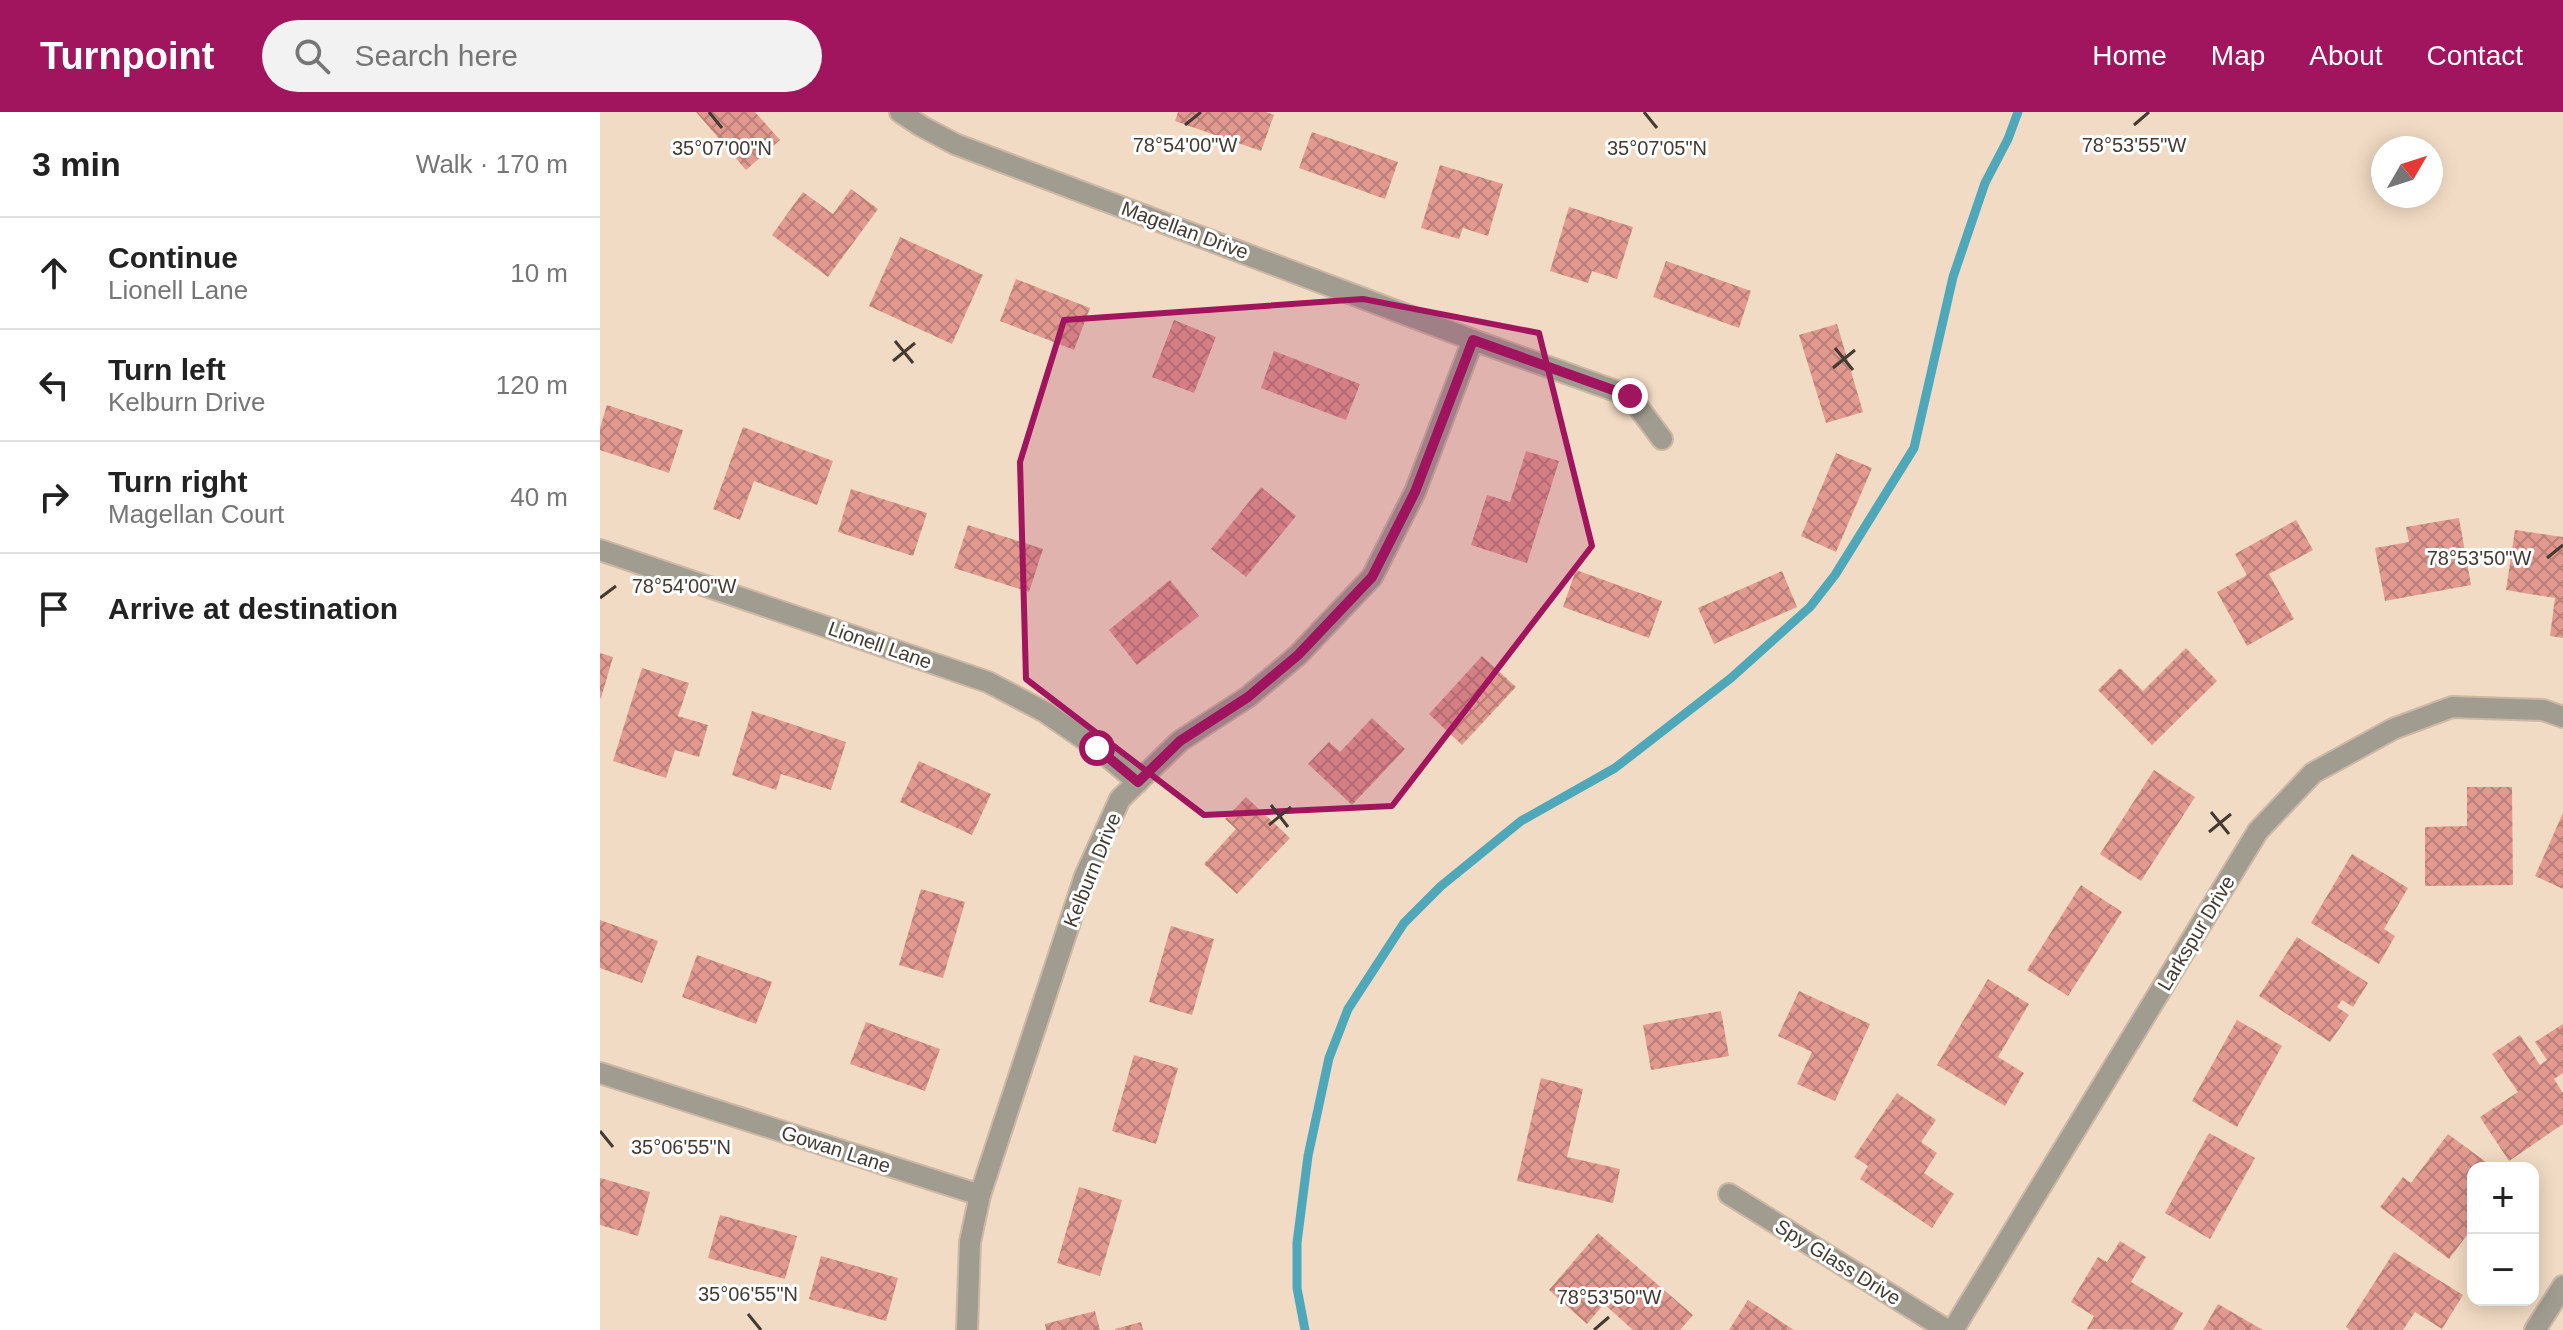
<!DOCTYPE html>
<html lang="en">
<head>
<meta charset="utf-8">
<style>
  body { margin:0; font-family:Helvetica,sans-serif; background:#f2f2f2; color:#222 }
  .controls { position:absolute; right:24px; bottom:24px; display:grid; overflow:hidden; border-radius:16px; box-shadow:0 4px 20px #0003 }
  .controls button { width:72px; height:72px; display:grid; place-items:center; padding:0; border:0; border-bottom:2px solid #e0e0e0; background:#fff; color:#222; font:40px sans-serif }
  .compass { position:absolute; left:1771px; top:24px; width:72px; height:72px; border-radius:50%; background:#fff; box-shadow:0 4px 20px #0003; rotate:51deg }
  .stop { position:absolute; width:24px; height:24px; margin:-18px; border:6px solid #a1155f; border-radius:50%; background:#fff }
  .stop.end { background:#a1155f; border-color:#fff; box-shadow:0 2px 8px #0008 }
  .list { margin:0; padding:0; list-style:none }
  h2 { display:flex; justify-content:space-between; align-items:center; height:104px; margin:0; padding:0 32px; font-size:34px }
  h2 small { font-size:26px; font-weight:400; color:#767676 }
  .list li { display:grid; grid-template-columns:52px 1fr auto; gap:24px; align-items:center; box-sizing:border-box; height:112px; padding:0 32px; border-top:2px solid #e0e0e0 }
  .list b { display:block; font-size:30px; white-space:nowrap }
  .list p { margin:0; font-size:26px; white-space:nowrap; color:#767676 }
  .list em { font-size:26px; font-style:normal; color:#767676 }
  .icon { flex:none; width:44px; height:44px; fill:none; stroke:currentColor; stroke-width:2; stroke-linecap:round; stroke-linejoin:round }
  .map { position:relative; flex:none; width:1963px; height:1218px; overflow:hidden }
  header { display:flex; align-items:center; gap:48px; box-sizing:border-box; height:112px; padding:0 40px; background:#a1155f; color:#fff }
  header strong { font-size:38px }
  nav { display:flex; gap:44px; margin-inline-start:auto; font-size:28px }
  .search { width:560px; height:72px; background:#f2f2f2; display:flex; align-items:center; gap:20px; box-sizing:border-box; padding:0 28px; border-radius:44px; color:#767676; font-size:30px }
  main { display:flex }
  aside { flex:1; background:#fff }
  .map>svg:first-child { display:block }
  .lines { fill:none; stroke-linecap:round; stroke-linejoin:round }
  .stream { stroke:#4fa8b9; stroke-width:9 }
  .building { fill:url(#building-cross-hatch) }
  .minor-casing { stroke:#ccb8a4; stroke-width:24 }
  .minor { stroke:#a19c90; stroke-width:20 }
  .route { stroke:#a1155f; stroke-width:10 }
  .marked { fill:#a1155f; fill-opacity:0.2; stroke:#a1155f; stroke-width:6; stroke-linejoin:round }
  .ticks { fill:none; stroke:#433a31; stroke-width:3 }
  .labels { text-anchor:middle; stroke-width:6; stroke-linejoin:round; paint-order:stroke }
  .street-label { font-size:20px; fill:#433a31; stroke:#fff }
  .ticks-label { font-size:20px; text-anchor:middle; fill:#433a31; stroke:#fff; stroke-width:6; stroke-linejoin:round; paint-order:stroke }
</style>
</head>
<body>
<header>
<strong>Turnpoint</strong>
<div class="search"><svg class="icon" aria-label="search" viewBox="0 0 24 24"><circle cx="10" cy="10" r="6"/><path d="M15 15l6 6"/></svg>Search here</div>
<nav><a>Home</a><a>Map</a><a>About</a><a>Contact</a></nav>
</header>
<main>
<aside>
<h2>3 min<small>Walk · 170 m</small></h2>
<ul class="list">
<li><svg class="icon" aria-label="ahead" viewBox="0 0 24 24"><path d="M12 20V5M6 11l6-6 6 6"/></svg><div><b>Continue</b><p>Lionell Lane</p></div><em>10 m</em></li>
<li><svg class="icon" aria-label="left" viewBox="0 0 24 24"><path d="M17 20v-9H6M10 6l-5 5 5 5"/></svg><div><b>Turn left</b><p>Kelburn Drive</p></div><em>120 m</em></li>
<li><svg class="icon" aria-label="right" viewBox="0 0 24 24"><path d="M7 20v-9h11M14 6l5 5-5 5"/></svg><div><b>Turn right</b><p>Magellan Court</p></div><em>40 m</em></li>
<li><svg class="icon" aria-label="arrive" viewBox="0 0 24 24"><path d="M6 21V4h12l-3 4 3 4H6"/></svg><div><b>Arrive at destination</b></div></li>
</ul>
</aside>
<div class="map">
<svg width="1963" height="1218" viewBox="0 0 1963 1218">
  <defs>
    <pattern id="building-cross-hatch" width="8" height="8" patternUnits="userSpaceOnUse" patternTransform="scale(2)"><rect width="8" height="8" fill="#e29a90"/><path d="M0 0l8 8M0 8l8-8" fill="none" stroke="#b97f76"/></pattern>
  </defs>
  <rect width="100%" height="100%" fill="#f2dbc4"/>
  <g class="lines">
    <polyline class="stream" points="705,1218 697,1176 697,1131 708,1044 729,946 748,897 804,811 841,774 921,709 1015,656 1131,566 1210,495 1235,463 1314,336 1353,165 1385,71 1408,27 1418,0"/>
  </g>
  <g class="building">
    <polygon points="96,0 155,0 180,28 146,58"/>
    <polygon points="578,0 666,0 674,3 661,39 575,9"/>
    <polygon points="712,20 798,50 785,87 699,56"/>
    <polygon points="840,53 903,72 888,124 863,116 859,127 821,116"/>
    <polygon points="251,77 278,97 228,165 172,123 203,80 233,102"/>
    <polygon points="969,95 1033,115 1017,167 992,159 988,171 950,159"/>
    <polygon points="300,125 383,163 352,232 269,194"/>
    <polygon points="1066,149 1151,179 1139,216 1053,185"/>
    <polygon points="416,167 490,196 474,238 400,209"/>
    <polygon points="574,208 616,225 594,281 552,265"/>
    <polygon points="1237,212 1263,300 1226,311 1199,223"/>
    <polygon points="674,239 760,272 746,308 661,276"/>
    <polygon points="7,293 83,318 69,361 0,338 0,316"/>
    <polygon points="143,315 233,349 217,393 154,369 140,408 113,397"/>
    <polygon points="926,339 959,349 927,451 871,433 887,383 910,390"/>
    <polygon points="1236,341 1272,356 1236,440 1201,424"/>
    <polygon points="661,375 696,404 646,465 611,437"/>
    <polygon points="251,377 327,401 313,444 238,420"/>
    <polygon points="1859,406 1871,473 1785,489 1775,436 1809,430 1806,415"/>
    <polygon points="1696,408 1713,438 1669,462 1694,507 1647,534 1617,480 1647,463 1635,442"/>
    <polygon points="368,413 443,437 429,480 354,456"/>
    <polygon points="1915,418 1963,425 1963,526 1950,524 1955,486 1906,478"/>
    <polygon points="976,458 1062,489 1049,526 963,495"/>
    <polygon points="1182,459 1197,495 1114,532 1098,496"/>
    <polygon points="570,468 599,504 537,553 509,518"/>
    <polygon points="1586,536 1617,569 1552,633 1498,578 1520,556 1543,579"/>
    <polygon points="0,541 13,545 1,586 0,586"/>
    <polygon points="882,544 916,575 862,633 829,602"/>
    <polygon points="42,556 89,571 78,604 108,613 99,645 75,638 66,666 13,649"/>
    <polygon points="152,599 246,630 231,678 181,662 176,678 132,663"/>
    <polygon points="772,606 805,637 752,693 708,652 729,630 740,640"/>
    <polygon points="319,649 391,682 372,723 300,690"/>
    <polygon points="1554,658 1595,685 1541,769 1500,742"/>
    <polygon points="1867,675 1912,675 1913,773 1825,774 1825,715 1867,714"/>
    <polygon points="646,685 690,726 637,782 604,752 636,717 625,707"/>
    <polygon points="1963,701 1963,777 1935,764"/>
    <polygon points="1752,742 1808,776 1784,817 1795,824 1779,852 1711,811"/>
    <polygon points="1481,773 1522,800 1468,884 1427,858"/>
    <polygon points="321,777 365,790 343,866 299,853"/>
    <polygon points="0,808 58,829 42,871 0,856"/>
    <polygon points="571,814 614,827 592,903 549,890"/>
    <polygon points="1697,825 1768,871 1753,895 1742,888 1737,895 1749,903 1730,930 1659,884"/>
    <polygon points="97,843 172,870 156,912 82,885"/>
    <polygon points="1388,867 1429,892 1398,945 1424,961 1405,994 1337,953"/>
    <polygon points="1199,879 1270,912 1235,989 1197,972 1212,940 1178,924"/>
    <polygon points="1121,899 1129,944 1051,958 1043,913"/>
    <polygon points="1637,908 1682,934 1637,1015 1592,989"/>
    <polygon points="266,910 340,937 325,979 250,952"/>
    <polygon points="1963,912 1963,961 1954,967 1963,981 1963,1012 1909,1049 1880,1005 1918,980 1892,942 1920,923 1940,953 1947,948 1935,930"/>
    <polygon points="534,943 578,956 556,1032 512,1019"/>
    <polygon points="941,966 983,977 967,1045 1020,1057 1013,1091 917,1069"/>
    <polygon points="1297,981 1336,1008 1321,1030 1337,1041 1324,1061 1354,1082 1332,1116 1260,1067 1268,1054 1254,1045"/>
    <polygon points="1609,1021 1655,1046 1610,1127 1565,1101"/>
    <polygon points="1848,1022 1894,1056 1873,1056 1873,1115 1849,1147 1780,1095 1803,1065 1811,1071"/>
    <polygon points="0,1066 50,1080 38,1124 0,1113"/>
    <polygon points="479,1075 522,1088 500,1164 457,1151"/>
    <polygon points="120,1103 197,1124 185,1167 108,1146"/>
    <polygon points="998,1121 1093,1203 1080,1218 1033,1218 1004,1192 987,1212 949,1178"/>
    <polygon points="1520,1129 1546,1145 1531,1170 1583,1201 1573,1218 1487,1217 1494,1204 1471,1190 1498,1145 1507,1150"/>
    <polygon points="1794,1140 1863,1183 1842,1217 1815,1200 1803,1218 1750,1218 1746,1215"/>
    <polygon points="221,1144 298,1166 286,1209 209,1187"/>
    <polygon points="1148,1188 1194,1218 1129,1218"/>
    <polygon points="1618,1192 1663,1218 1603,1218"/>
    <polygon points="495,1199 500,1218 446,1218 445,1212"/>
    <polygon points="541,1210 543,1218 515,1218 515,1217"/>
  </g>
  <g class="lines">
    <g class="minor-casing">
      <g id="minor">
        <polyline points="300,0 321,14 355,32 873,228 1030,284 1062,327"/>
        <polyline points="0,438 388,570 445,600 497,636 538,670"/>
        <polyline points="0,961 380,1083"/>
        <polyline points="1129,1082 1347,1218"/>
        <polyline points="367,1218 370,1130 380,1083 485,764 520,687 580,629 648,585 698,543 772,465 815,380 873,228"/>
        <polyline points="1353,1218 1658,719 1713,661 1793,617 1852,595 1943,598 1963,605"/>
        <polyline points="1935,1218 1963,1174"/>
      </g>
    </g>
    <use href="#minor" class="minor"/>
  </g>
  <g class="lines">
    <polyline class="route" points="497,636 538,670 580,629 648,585 698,543 772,465 815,380 873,228 1030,284"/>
  </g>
  <path class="marked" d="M763,187L939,221L992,434L792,694L604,703L426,567L420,350L464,208Z"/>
  <path class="ticks" d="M109,0L122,16M1044,0L1057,16M585,13L601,0M1534,13L1549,0M295,229L313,251M1235,236L1253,258M293,249L315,231M1233,256L1255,238M1947,446L1963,433M0,486L16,474M671,693L688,715M1611,700L1629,722M669,713L691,695M1609,720L1631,702M0,1019L13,1035M148,1202L161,1218M994,1218L1009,1205"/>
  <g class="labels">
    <g class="street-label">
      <text transform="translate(585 118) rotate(20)" y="7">Magellan Drive</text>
      <text transform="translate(280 533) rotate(19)" y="7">Lionell Lane</text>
      <text transform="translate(492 758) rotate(-68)" y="7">Kelburn Drive</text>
      <text transform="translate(1596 821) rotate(-59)" y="7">Larkspur Drive</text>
      <text transform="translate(236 1037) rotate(18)" y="7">Gowan Lane</text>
      <text transform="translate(1238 1150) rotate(32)" y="7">Spy Glass Drive</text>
    </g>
  </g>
  <g class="ticks-label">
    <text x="1534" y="40">78°53'55"W</text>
    <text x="585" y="40">78°54'00"W</text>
    <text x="122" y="43">35°07'00"N</text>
    <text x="1057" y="43">35°07'05"N</text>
    <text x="1879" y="453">78°53'50"W</text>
    <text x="84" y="481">78°54'00"W</text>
    <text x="81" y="1042">35°06'55"N</text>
    <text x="148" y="1189">35°06'55"N</text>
    <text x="1009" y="1192">78°53'50"W</text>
  </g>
</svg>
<div class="controls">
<button>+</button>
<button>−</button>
</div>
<svg class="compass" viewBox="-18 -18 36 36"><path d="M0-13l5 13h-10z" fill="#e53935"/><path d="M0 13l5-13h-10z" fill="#767676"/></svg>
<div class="stop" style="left:497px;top:636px"></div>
<div class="stop end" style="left:1030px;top:284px"></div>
</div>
</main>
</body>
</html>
